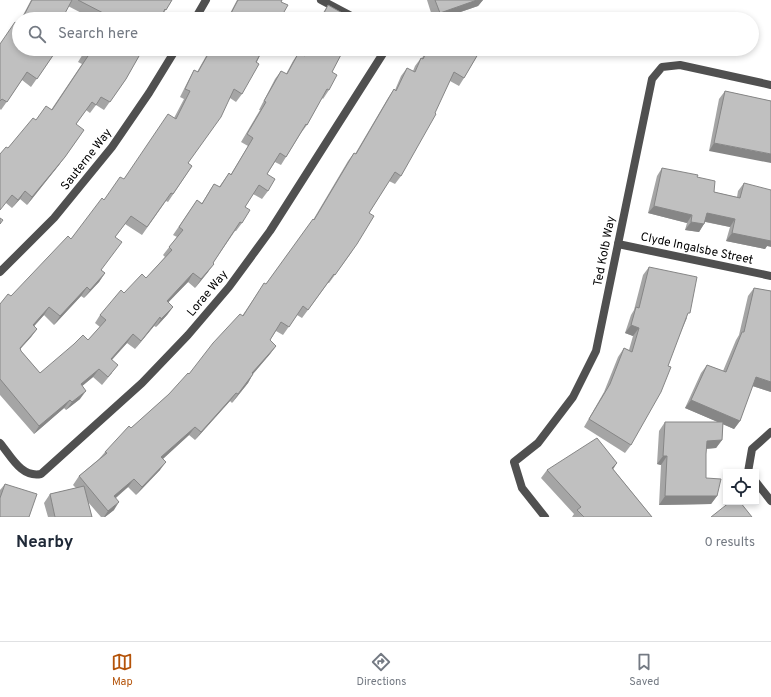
<!DOCTYPE html>
<html lang="en">
<head>
<meta charset="utf-8">
<style>
  body { margin:0; font-family:Overpass,sans-serif; background:#f6f6f7; color:#1f2937 }
  .controls { position:absolute; right:12px; bottom:12px; display:grid; overflow:hidden; border-radius:0px; box-shadow:0 2px 6px #0003 }
  .controls button { width:36px; height:36px; display:grid; place-items:center; padding:0; border:0; border-bottom:1px solid #e0e1e3; background:#fff; color:#1f2937; font:20px sans-serif }
  .list { margin:0; padding:0; list-style:none }
  h2 { display:flex; justify-content:space-between; align-items:center; height:52px; margin:0; padding:0 16px; font-size:17px }
  h2 small { font-size:13px; font-weight:400; color:#747a83 }
  .icon { flex:none; width:22px; height:22px; fill:none; stroke:currentColor; stroke-width:2; stroke-linecap:round; stroke-linejoin:round }
  .map { position:relative; flex:none; width:771px; height:517px; overflow:hidden }
  .search { position:absolute; background:#fff; box-shadow:0 2px 6px #0003; left:12px; right:12px; top:12px; height:44px; display:flex; align-items:center; gap:10px; box-sizing:border-box; padding:0 14px; border-radius:22px; color:#747a83; font-size:15px }
  .sheet { height:124px; background:#fff }
  nav { display:flex; justify-content:space-around; align-items:center; box-sizing:border-box; height:56px; border-top:1px solid #e0e1e3; background:#fff; font-size:11px; color:#747a83 }
  nav a { display:grid; justify-items:center; gap:2px }
  nav .on { color:#b45309 }
  .map>svg:first-child { display:block }
  .lines { fill:none; stroke-linecap:round; stroke-linejoin:round }
  .street { stroke:#505050; stroke-width:8 }
  .wall { fill:#a5a5a5 }
  .shaded-wall { fill:#868686 }
  .building { fill:#c0c0c0; stroke:#868686 }
  .labels { text-anchor:middle; stroke-width:3; stroke-linejoin:round; paint-order:stroke }
  .street-label { font-size:12px; fill:#000; stroke:#fff }
</style>
</head>
<body>
<div class="map">
<svg width="771" height="517" viewBox="0 0 771 517">
  <rect width="100%" height="100%" fill="#fff"/>
  <g class="lines">
    <g class="street">
      <polyline points="321,0 357,19"/>
      <polyline points="195,19 206,0"/>
      <polyline points="618,244 771,276"/>
      <polyline points="0,272 54,218 112,147 149,93 176,49"/>
      <path d="M0,443C11,456 21,478 41,474L142,383L188,335L229,287L270,231L384,52L385,49"/>
      <polyline points="748,472 752,449 771,432"/>
      <polyline points="756,482 771,501"/>
      <polyline points="545,517 522,488 514,462 538,443 573,397 596,351 652,79 662,67 680,65 771,85"/>
    </g>
  </g>
  <g class="wall">
    <polygon points="31,0 172,0 160,19 93,19 68,6 62,19 21,19"/>
    <polygon points="237,0 282,0 281,2 280,19 227,19"/>
    <polygon points="427,0 483,0 478,6 440,19 433,19"/>
    <polygon points="328,5 353,19 319,19"/>
    <polygon points="19,22 19,49 56,51 31,87 22,80 1,110 0,109 0,44 18,24"/>
    <polygon points="86,49 144,49 142,52 141,52 126,79 104,110 96,105 90,113 86,110 76,124 59,165 27,205 20,199 12,208 6,203 8,148 36,120 51,110 82,64 78,62"/>
    <polygon points="210,49 263,49 242,94 236,102 230,98 188,163 192,166 168,202 166,201 142,235 125,224 115,237 101,270 105,273 99,282 84,298 81,296 54,325 44,315 34,326 37,329 31,337 20,349 21,351 40,373 88,340 100,327 95,323 100,315 124,293 146,278 165,257 163,255 177,237 173,235 197,200 202,203 214,184 219,187 229,173 231,174 248,146 241,142 260,110 259,110 275,79 281,71 286,74 293,61 299,52 304,55 307,49 344,49 332,72 329,90 323,99 322,98 307,125 301,133 281,165 275,162 267,174 268,191 262,199 253,194 245,207 242,223 236,231 235,231 213,263 208,272 195,288 188,282 168,302 173,307 167,315 156,327 154,326 135,349 127,343 112,360 112,373 102,385 93,377 82,386 80,399 66,410 64,408 34,434 0,395 0,304 11,296 71,239 104,200 124,179 174,118 184,99 180,97 189,79 194,70 197,72"/>
    <polygon points="344,49 357,49 353,54"/>
    <polygon points="427,49 481,49 464,78 459,86 450,81 401,176 395,184 389,181 369,213 351,253 329,283 328,283 302,318 297,315 283,335 276,331 270,340 276,346 270,354 253,374 248,383 232,403 230,401 195,440 189,435 163,459 160,470 136,495 128,487 116,498 114,510 105,517 101,517 88,502 92,517 48,517 44,503 50,494 76,488 73,485 79,476 99,459 105,452 169,394 189,374 242,316 259,291 266,284 313,220 348,161 354,153 355,154 388,98 394,89 395,90 401,76 407,68 413,71 415,66 421,58 422,58"/>
    <polygon points="725,91 771,101 709,151 719,99"/>
    <polygon points="662,168 697,177 714,192 737,197 738,191 744,183 767,246 765,249 726,241 730,227 705,222 699,232 685,230 687,223 648,213 657,176"/>
    <polygon points="649,267 687,318 631,445 625,453 584,427 604,392 618,357 624,348 629,350 633,336 625,333 631,315 634,310 643,275"/>
    <polygon points="754,288 771,291 771,392 752,386 740,421 734,429 723,424 722,440 716,448 706,449 706,478 717,496 711,504 659,505 661,465 657,464 659,431 665,422 718,422 685,408 701,373 707,365 723,371 736,340 739,335 748,296"/>
    <polygon points="613,469 652,517 572,517 574,514 541,478 547,470"/>
    <polygon points="5,484 0,517 0,490"/>
  </g>
  <g class="shaded-wall">
    <polygon points="477,0 483,0 478,6 440,19 435,19 440,13"/>
    <polygon points="84,130 59,165 27,205 32,197"/>
    <polygon points="714,143 771,154 771,163 709,151"/>
    <polygon points="25,191 20,199 12,208 18,200"/>
    <polygon points="654,206 692,215 687,223 648,213"/>
    <polygon points="707,213 735,219 730,227 702,221"/>
    <polygon points="691,222 704,224 699,232 685,230"/>
    <polygon points="732,233 771,239 771,247 767,246 765,249 726,241"/>
    <polygon points="214,264 208,272 195,288 201,279"/>
    <polygon points="105,273 99,282 84,298 90,290"/>
    <polygon points="193,273 188,282 161,310 167,301"/>
    <polygon points="87,287 81,296 54,325 60,316"/>
    <polygon points="49,307 44,315 27,334 33,325"/>
    <polygon points="173,307 167,315 156,327 161,319"/>
    <polygon points="160,317 154,326 135,349 141,341"/>
    <polygon points="631,325 639,328 633,336 625,333"/>
    <polygon points="37,329 31,337 14,356 20,348"/>
    <polygon points="133,334 127,343 105,367 111,359"/>
    <polygon points="276,346 270,354 246,382 252,373"/>
    <polygon points="99,369 93,377 75,392 81,384"/>
    <polygon points="253,374 248,383 232,403 238,394"/>
    <polygon points="756,377 771,382 771,392 750,385"/>
    <polygon points="86,391 80,399 66,410 72,402"/>
    <polygon points="236,393 230,401 195,440 201,432"/>
    <polygon points="70,400 64,408 34,434 39,426"/>
    <polygon points="691,400 740,421 734,429 685,408"/>
    <polygon points="195,427 189,435 156,465 161,457"/>
    <polygon points="722,440 716,448 702,449 707,441"/>
    <polygon points="663,456 667,456 661,465 657,464"/>
    <polygon points="166,462 160,470 136,495 142,487"/>
    <polygon points="617,463 612,471 612,468"/>
    <polygon points="134,479 128,487 108,504 114,496"/>
    <polygon points="665,496 717,496 711,504 659,505"/>
    <polygon points="119,502 114,510 105,517 104,517 108,511"/>
  </g>
  <g class="building">
    <polygon points="32,0 72,0 62,19 22,19"/>
    <polygon points="78,0 172,0 166,10 165,9 160,19 105,19 107,15"/>
    <polygon points="238,0 282,0 281,2 288,5 280,19 228,19"/>
    <polygon points="435,0 477,0 440,13"/>
    <polygon points="328,5 353,19 321,19"/>
    <polygon points="15,22 19,25 19,49 54,49 56,51 37,79 27,72 7,102 2,99 0,101 0,44"/>
    <polygon points="87,49 143,49 126,79 110,102 101,97 96,105 92,102 76,124 84,130 65,157 32,197 25,191 18,200 12,195 0,210 0,154 6,147 8,148 33,118 36,120 46,106 52,110 88,56 84,54"/>
    <polygon points="211,49 263,49 256,62 259,64 242,94 234,89 221,117 188,163 192,166 173,194 171,193 147,227 131,216 115,237 122,242 101,270 105,273 90,290 87,287 60,316 49,307 33,325 37,329 20,348 21,351 40,373 74,344 83,335 88,340 106,320 100,315 121,290 124,293 142,274 146,278 172,250 169,247 183,230 179,227 197,200 202,204 214,184 220,187 229,173 231,175 253,138 247,134 266,102 264,101 281,71 287,74 299,52 305,56 308,49 344,49 332,72 337,75 329,90 327,89 307,125 306,124 286,157 280,153 267,174 275,179 268,191 259,185 245,207 250,210 242,223 240,222 213,263 214,264 201,279 193,273 167,301 173,307 161,319 160,317 141,341 133,334 111,359 118,365 108,377 99,369 81,384 86,391 72,402 70,400 39,426 0,379 0,304 8,294 11,296 68,236 71,239 102,198 104,200 120,177 124,179 168,114 176,119 190,91 185,89 194,70 198,72"/>
    <polygon points="428,49 481,49 464,78 454,72 435,113 436,114 401,176 395,172 369,213 374,216 357,244 335,275 334,274 308,310 303,306 289,327 281,322 270,340 276,346 252,373 253,374 238,394 236,393 201,432 195,427 161,457 166,462 142,487 134,479 114,496 119,502 108,511 79,476 107,453 105,452 129,426 131,428 169,394 188,373 189,374 213,343 240,314 243,316 264,283 266,284 313,219 314,220 354,153 356,154 394,89 396,91 407,68 415,72 421,58 423,59"/>
    <polygon points="725,91 771,101 771,154 714,143"/>
    <polygon points="662,168 698,175 697,177 715,181 714,192 740,198 744,183 771,190 771,241 732,233 735,219 707,213 704,224 691,222 692,215 654,206"/>
    <polygon points="0,218 3,220 0,224"/>
    <polygon points="649,267 697,277 690,313 688,313 668,366 671,367 661,392 631,445 589,419 610,384 624,348 632,352 639,328 631,325 636,307 639,308"/>
    <polygon points="754,288 771,291 771,382 756,377 740,421 691,400 707,365 726,372 742,332 744,332"/>
    <polygon points="665,422 723,422 722,440 707,441 706,454 706,478 721,479 717,496 665,496 667,456 663,456"/>
    <polygon points="597,438 617,463 612,468 652,517 584,517 577,510 581,507 547,470"/>
    <polygon points="5,484 37,494 29,517 0,517 0,498"/>
    <polygon points="84,486 92,517 55,517 50,494"/>
    <polygon points="730,502 740,502 752,517 711,517"/>
  </g>
  <g class="labels">
    <g class="street-label">
      <text transform="translate(86 159) rotate(-52)" y="4">Sauterne Way</text>
      <text transform="translate(697 248) rotate(12)" y="4">Clyde Ingalsbe Street</text>
      <text transform="translate(604 251) rotate(-79)" y="4">Ted Kolb Way</text>
      <text transform="translate(207 293) rotate(-50)" y="4">Lorae Way</text>
    </g>
  </g>
</svg>
<div class="controls">
<button><svg class="icon" aria-label="locate" viewBox="0 0 24 24"><circle cx="12" cy="12" r="6"/><path d="M12 2v4M12 18v4M2 12h4M18 12h4"/></svg></button>
</div>
<div class="search"><svg class="icon" aria-label="search" viewBox="0 0 24 24"><circle cx="10" cy="10" r="6"/><path d="M15 15l6 6"/></svg>Search here</div>
</div>
<section class="sheet">
<h2>Nearby<small>0 results</small></h2>
<ul class="list">
</ul>
</section>
<nav>
<a class="on"><svg class="icon" aria-label="map" viewBox="0 0 24 24"><path d="M3 6l6-2 6 2 6-2v14l-6 2-6-2-6 2zM9 4v14M15 6v14"/></svg>Map</a>
<a><svg class="icon" aria-label="directions" viewBox="0 0 24 24"><path d="M12 3l9 9-9 9-9-9zM9 14v-3h6M13 9l2 2-2 2"/></svg>Directions</a>
<a><svg class="icon" aria-label="saved" viewBox="0 0 24 24"><path d="M7 4h10v16l-5-4-5 4z"/></svg>Saved</a>
</nav>
</body>
</html>
